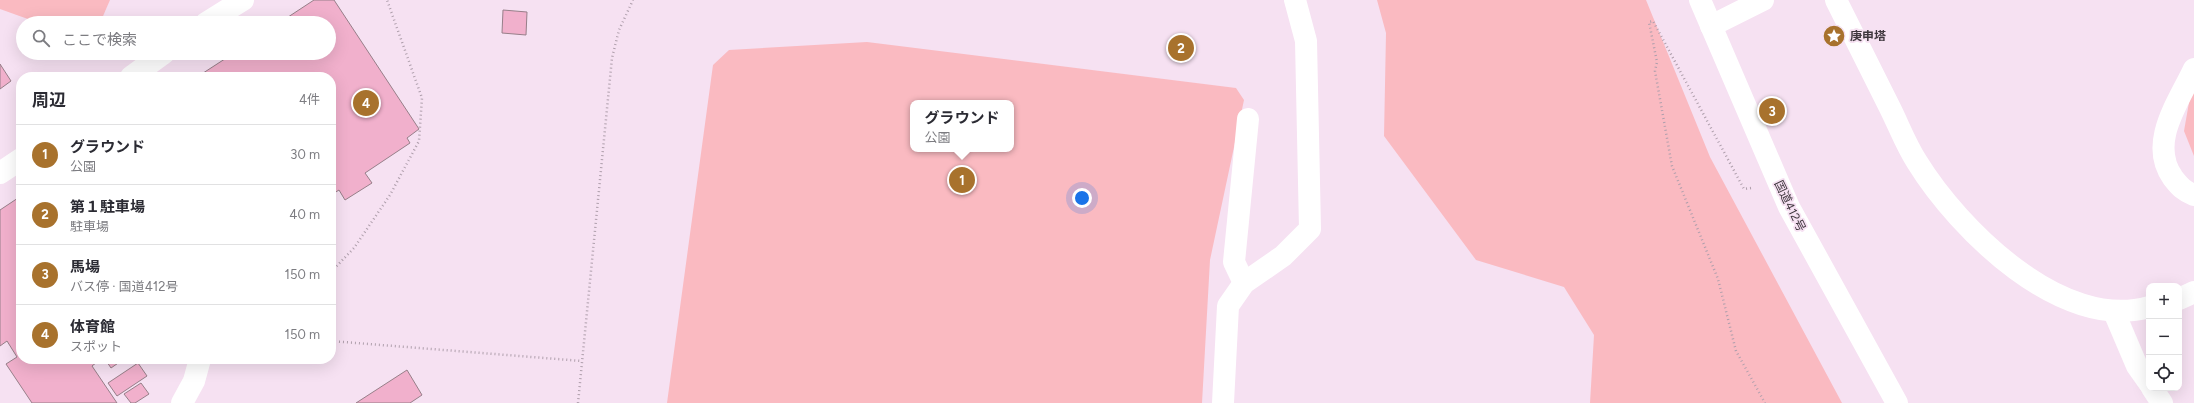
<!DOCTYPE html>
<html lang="ja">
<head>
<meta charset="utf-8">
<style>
  body { margin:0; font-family:Figtree,"Noto Sans JP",sans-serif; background:#f7f7f7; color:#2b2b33 }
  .controls { position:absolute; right:12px; bottom:12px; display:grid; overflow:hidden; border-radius:8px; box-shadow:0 4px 16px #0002 }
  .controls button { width:36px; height:36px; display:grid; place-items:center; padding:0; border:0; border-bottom:1px solid #e1e1e2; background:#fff; color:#2b2b33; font:20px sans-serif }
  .you { position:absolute; left:1082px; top:198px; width:14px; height:14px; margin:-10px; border:3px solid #fff; border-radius:50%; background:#1a73e8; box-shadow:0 0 0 6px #1a73e833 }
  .badge { display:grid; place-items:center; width:26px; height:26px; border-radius:50%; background:#a8722d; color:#fff; font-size:13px; font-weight:700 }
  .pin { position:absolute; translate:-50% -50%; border:2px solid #fff; box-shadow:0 1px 4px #0006 }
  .popup { position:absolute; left:910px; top:100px; width:104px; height:52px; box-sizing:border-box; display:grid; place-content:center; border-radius:8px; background:#fff; filter:drop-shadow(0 1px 3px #0005); font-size:13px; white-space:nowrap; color:#7c7c81 }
  .popup b { font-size:15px; color:#2b2b33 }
  .popup::after { content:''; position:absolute; left:50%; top:100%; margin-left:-8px; border:8px solid transparent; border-top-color:#fff }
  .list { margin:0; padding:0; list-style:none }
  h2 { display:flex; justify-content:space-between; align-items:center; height:52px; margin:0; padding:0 16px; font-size:17px }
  h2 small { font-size:13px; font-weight:400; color:#7c7c81 }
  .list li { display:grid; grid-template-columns:26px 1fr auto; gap:12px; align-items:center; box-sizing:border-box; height:60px; padding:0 16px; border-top:1px solid #e1e1e2 }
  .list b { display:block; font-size:15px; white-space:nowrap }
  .list p { margin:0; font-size:13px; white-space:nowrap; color:#7c7c81 }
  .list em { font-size:13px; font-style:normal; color:#7c7c81 }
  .icon { flex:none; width:22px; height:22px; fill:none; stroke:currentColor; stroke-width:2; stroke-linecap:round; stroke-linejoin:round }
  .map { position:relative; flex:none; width:2194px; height:403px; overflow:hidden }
  .search { position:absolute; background:#fff; box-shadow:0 4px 16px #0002; left:16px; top:16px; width:320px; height:44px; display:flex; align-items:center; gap:10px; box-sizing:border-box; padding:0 14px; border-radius:22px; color:#7c7c81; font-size:15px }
  .panel { position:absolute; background:#fff; box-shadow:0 4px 16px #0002; left:16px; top:72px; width:320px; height:292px; border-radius:16px }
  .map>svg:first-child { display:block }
  .green { fill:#fabac1; fill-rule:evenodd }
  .building { fill:#f1b0cc; stroke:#977f89 }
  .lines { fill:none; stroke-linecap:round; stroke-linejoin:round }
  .path { stroke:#af9fac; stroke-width:2.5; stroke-dasharray:1 3; stroke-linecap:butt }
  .minor { stroke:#fff; stroke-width:22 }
  .highway { stroke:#fff; stroke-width:22 }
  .labels { text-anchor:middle; stroke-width:3.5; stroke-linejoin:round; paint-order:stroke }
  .poi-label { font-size:12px; font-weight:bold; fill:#3f373e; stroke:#f6e1f2; text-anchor:start }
  .street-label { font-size:12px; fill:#3f373e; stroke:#f6e1f2 }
</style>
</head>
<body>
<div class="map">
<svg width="2194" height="403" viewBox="0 0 2194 403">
  <rect width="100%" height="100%" fill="#f6e1f2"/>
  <g class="green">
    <polygon points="0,0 110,0 100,23 39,23 0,9"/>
    <polygon points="1377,0 1646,0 1710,157 1842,403 1590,403 1594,335 1564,287 1476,260 1384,136 1386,33"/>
    <path d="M867,42L1236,88L1244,100L1210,260L1202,403H667L713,65L729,50ZM913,103H1011V149H913Z"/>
    <polygon points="2194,85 2194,156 2184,131 2191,91"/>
  </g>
  <g class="building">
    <polygon points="314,0 334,0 419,129 407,138 410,143 365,173 372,183 345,200 339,190 331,195 331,77 197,77 234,53 329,53 329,23 279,23"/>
    <polygon points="503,10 527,12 526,35 502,33"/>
    <polygon points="0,64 11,81 0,89"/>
    <polygon points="21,196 21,359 101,359 92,366 117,403 32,403 6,364 17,357 7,341 0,346 0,210"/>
    <polygon points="105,359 124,359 111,368"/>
    <polygon points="138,363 147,376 117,396 108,383"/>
    <polygon points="407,370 422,395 410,403 356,403"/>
    <polygon points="141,383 149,394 135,403 131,403 124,394"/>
  </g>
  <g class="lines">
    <g class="path">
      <polyline points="1751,188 1744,189 1653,21 1649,22 1657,62 1655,71 1672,166 1718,279 1736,351 1765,403"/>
      <polyline points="331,272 354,248 390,195 419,141 422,98 387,0"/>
      <polyline points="331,341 582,361"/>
      <polyline points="578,403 612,58 619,30 633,0"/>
    </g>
    <g class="minor">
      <path d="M1836,0C1854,36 1872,72 1890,108C1899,126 1906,145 1917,162C1959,230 2062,332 2149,307"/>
      <polyline points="206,23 243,0"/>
      <polyline points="1711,26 1763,0"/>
      <path d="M2194,69C2178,103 2148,143 2173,178C2180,187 2184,191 2194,195"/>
      <polyline points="131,77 164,53"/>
      <polyline points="0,173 21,159"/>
      <polyline points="1244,283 1234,262 1248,119"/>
      <polyline points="2179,299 2194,292"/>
      <polyline points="2114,312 2137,366 2149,383"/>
      <polyline points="2152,388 2162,403"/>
      <polyline points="182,403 194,381 200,359"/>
      <polyline points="1223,403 1228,306 1244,283 1283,256 1310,229 1306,41 1295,0"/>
    </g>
    <polyline class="highway" points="1700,0 1789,207 1897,403"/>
  </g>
  <defs>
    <g id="sight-disc" transform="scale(1.15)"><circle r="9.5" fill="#a8722d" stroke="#f6e1f2"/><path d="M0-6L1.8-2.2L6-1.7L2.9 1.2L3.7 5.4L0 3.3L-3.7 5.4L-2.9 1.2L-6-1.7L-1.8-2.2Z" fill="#fff"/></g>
  </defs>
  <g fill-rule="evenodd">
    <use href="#sight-disc" x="1834" y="36"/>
  </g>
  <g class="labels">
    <g class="poi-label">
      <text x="1850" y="40">庚申塔</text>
    </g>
    <g class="street-label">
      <text transform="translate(1790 206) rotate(64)" y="4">国道412号</text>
    </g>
  </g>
</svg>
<div class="controls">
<button>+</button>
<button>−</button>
<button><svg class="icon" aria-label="locate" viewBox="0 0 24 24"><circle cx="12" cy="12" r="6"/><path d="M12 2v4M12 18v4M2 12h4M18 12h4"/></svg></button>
</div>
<div class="you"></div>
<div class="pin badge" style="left:962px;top:180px">1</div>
<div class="popup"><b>グラウンド</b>公園</div>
<div class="pin badge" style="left:1181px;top:48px">2</div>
<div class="pin badge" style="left:1772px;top:111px">3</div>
<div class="pin badge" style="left:366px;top:103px">4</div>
<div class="search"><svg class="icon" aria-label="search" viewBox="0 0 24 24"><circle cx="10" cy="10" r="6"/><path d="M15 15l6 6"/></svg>ここで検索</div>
<section class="panel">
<h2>周辺<small>4件</small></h2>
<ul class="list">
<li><span class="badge">1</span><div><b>グラウンド</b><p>公園</p></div><em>30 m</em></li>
<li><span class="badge">2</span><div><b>第１駐車場</b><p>駐車場</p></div><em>40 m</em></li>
<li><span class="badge">3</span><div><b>馬場</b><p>バス停 · 国道412号</p></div><em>150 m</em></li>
<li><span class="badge">4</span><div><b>体育館</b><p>スポット</p></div><em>150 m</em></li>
</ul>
</section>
</div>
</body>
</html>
